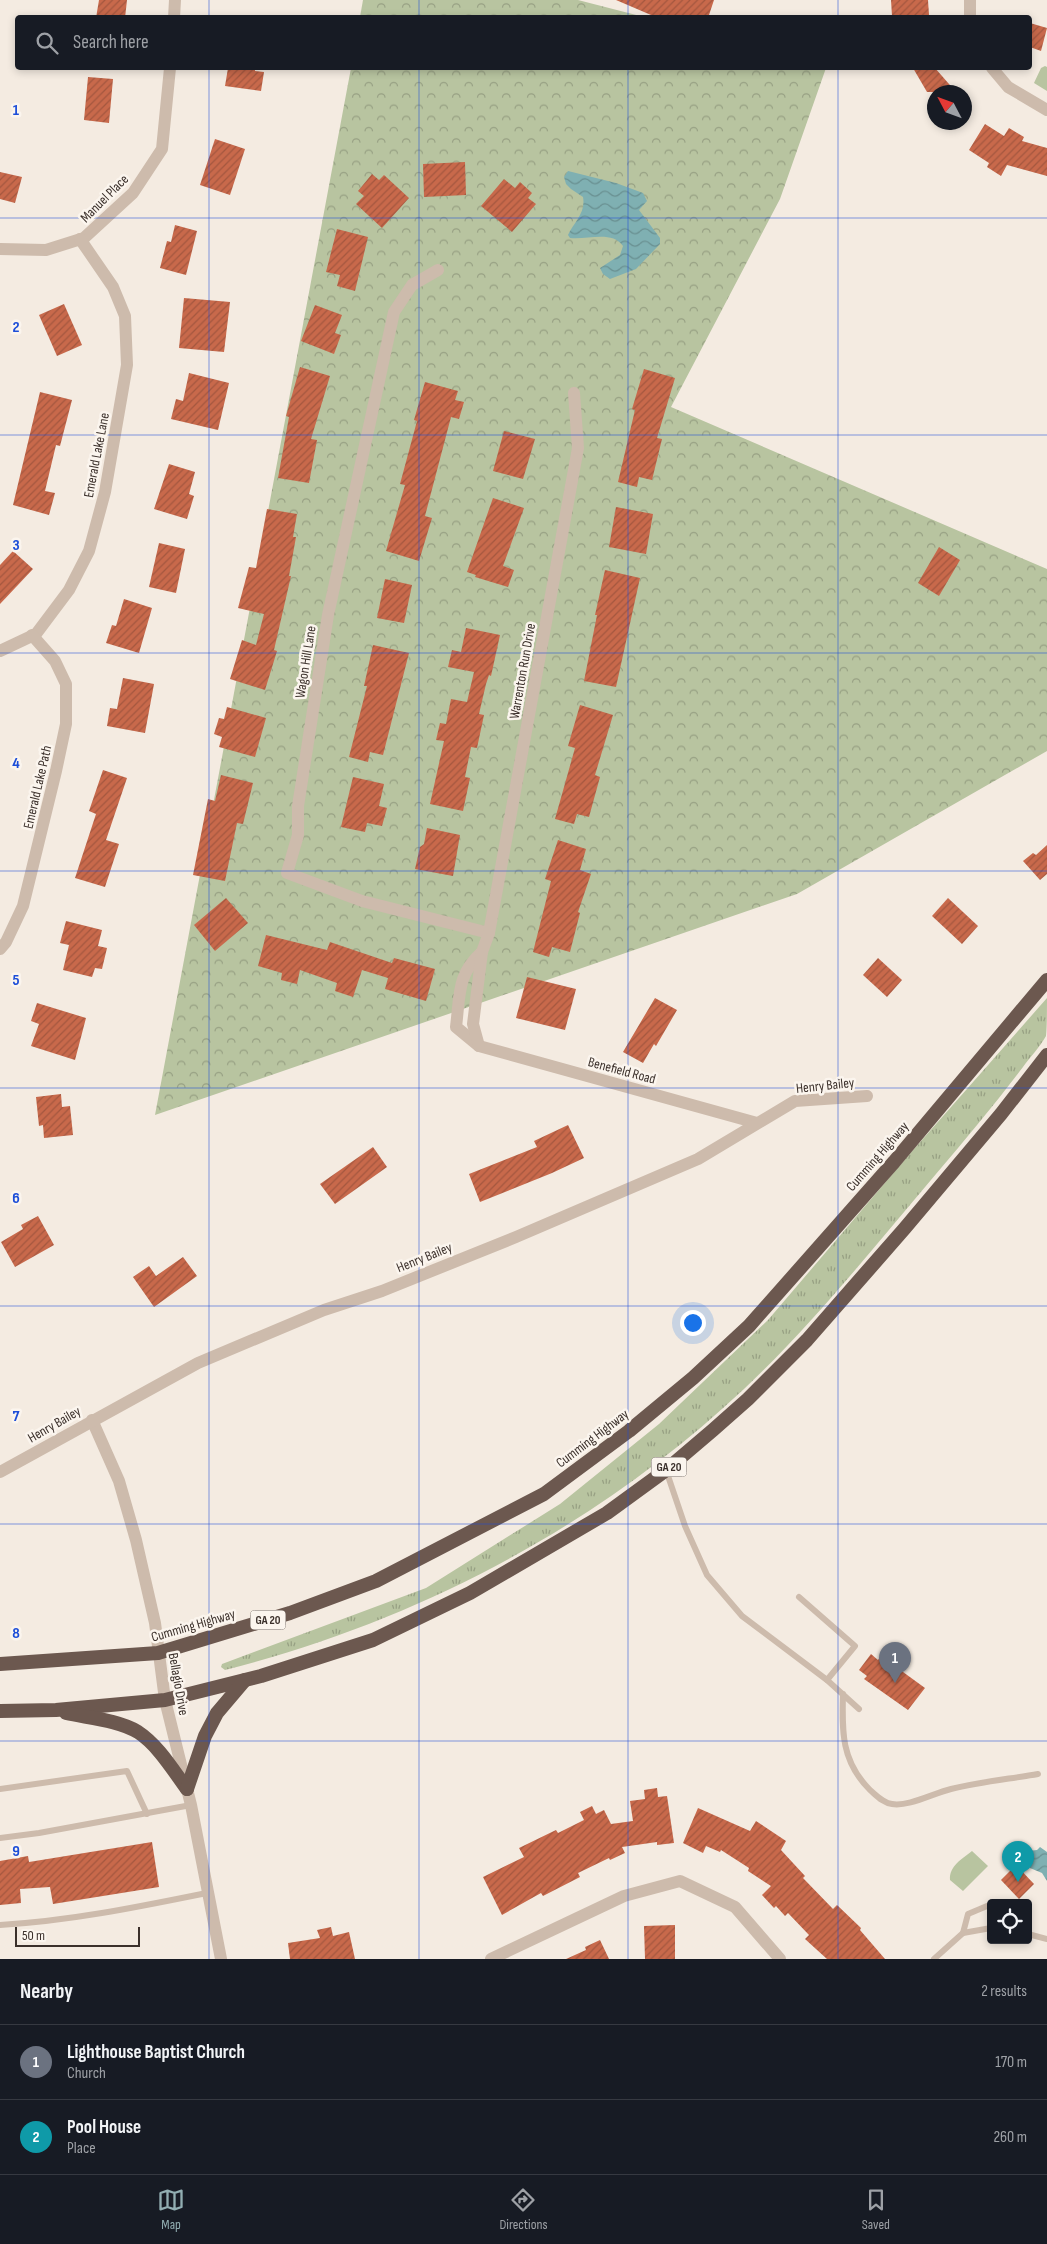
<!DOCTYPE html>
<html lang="en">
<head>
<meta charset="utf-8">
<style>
  body { margin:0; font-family:"Sofia Sans Condensed",sans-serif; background:#20242c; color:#f1f3f6 }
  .controls { position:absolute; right:15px; bottom:15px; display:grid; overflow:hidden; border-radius:5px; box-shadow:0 2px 8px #0003 }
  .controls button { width:45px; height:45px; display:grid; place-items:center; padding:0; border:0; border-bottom:1px solid #363941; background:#171b24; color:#f1f3f6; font:25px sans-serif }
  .compass { position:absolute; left:927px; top:85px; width:45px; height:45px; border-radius:50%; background:#171b24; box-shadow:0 2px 8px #0003; rotate:311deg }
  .scale { position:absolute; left:15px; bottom:12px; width:125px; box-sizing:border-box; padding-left:5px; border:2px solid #3b302b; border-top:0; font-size:14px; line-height:18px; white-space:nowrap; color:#3b302b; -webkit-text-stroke:4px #fbf5ee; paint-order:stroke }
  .you { position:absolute; left:692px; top:1322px; width:18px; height:18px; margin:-12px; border:4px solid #fff; border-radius:50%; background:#1a73e8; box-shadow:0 0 0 8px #1a73e833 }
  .badge { display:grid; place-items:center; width:32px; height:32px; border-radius:50%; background:#92aeb2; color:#fff; font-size:16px; font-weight:700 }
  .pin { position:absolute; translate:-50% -41px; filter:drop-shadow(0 1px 2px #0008) }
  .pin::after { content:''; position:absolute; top:26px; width:18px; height:15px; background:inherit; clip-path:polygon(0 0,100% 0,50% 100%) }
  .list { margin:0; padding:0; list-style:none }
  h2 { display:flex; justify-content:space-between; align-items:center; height:65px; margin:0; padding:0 20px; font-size:21px }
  h2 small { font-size:16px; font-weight:400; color:#9ea1a6 }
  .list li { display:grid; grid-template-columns:32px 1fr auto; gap:15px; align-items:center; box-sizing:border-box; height:75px; padding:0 20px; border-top:1px solid #363941 }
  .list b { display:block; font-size:19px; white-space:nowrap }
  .list p { margin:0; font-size:16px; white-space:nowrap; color:#9ea1a6 }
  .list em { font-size:16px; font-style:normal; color:#9ea1a6 }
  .icon { flex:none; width:28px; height:28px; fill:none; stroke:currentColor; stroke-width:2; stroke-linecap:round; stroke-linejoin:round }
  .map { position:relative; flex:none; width:1047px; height:1959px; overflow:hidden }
  .search { position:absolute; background:#171b24; box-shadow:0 2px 8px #0003; left:15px; right:15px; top:15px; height:55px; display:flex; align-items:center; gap:12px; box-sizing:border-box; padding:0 18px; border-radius:5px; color:#9ea1a6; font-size:19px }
  .sheet { height:215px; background:#171b24 }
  nav { display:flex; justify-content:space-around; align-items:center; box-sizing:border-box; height:70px; border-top:1px solid #363941; background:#171b24; font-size:14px; color:#9ea1a6 }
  nav a { display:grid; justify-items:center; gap:2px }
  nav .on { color:#92aeb2 }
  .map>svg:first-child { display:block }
  .grass { fill:url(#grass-tufts) }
  .forest { fill:url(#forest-crowns) }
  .park { fill:#b8c4a0 }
  .water { fill:url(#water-waves) }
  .building { fill:url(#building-hatch) }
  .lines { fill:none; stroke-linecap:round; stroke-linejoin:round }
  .service { stroke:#cdbbac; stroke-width:6 }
  .minor { stroke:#cdbbac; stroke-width:12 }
  .trunk { stroke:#6c584f; stroke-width:14 }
  .grid { fill:none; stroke:#1d4ed8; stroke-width:1; stroke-opacity:0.55 }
  .labels { text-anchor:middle; stroke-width:5; stroke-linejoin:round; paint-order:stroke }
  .shield { fill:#fbf5ee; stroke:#756b66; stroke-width:1 }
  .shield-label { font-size:12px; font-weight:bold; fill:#3b302b }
  .street-label { font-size:14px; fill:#3b302b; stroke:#fbf5ee }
  .grid-label { font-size:16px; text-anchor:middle; font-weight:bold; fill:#1d4ed8; stroke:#fbf5ee; stroke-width:5; stroke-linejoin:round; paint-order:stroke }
</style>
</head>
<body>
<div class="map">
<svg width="1047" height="1959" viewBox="0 0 1047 1959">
  <defs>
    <pattern id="grass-tufts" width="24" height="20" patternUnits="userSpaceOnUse" patternTransform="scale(1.25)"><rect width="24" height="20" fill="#b8c4a0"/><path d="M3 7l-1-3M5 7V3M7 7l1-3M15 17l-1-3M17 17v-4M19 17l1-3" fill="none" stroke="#97a083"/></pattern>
    <pattern id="forest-crowns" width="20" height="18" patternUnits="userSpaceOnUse" patternTransform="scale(1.25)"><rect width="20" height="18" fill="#b8c4a0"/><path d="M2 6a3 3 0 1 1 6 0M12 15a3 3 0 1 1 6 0" fill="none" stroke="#97a083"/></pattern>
    <pattern id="water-waves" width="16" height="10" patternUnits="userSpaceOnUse" patternTransform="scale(1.25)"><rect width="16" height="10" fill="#7fb0b2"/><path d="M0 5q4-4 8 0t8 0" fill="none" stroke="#699091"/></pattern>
    <pattern id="building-hatch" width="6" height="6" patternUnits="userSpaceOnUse" patternTransform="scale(1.25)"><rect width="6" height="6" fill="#c8694b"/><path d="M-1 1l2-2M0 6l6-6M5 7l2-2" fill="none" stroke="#a4573f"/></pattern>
  </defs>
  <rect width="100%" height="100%" fill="#f4ebe1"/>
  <path class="grass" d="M1047,998C1047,1008 1047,1026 1046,1036C1040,1047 1030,1057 1023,1067C995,1104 966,1139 936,1174C874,1247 814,1323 744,1389C598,1526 418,1621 225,1670L221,1667L222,1664L426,1588L560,1504L659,1424L768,1320L907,1157Z"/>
  <g class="forest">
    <polygon points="363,0 578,0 644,17 360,17"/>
    <polygon points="351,68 826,68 780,199 671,407 1047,569 1047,751 797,894 155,1115"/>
  </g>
  <g class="park">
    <polygon points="1045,66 1047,67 1047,91 1034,83 1041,68"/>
    <path d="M972,1851L988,1866L963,1891L950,1880C949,1866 962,1859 972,1851Z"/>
  </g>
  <g class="water">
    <path d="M568,171L616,183L643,193L647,201L639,210L660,238V244L636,269L610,279L603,274L600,268L620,255L623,246C612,230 588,240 570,238L568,235C574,222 586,213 583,197L571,189L566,184L564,177Z"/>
    <polygon points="1040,1847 1047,1852 1047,1881 1042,1873 1030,1868 1026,1858 1029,1855 1028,1851 1037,1850"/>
  </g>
  <g class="building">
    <polygon points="99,0 127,0 125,18 96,18"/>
    <polygon points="616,0 714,0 708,18 658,18"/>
    <polygon points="891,0 928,0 929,15 892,16"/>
    <polygon points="1030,23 1047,28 1041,51 1030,47"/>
    <polygon points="228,68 255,68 255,71 264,72 261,91 225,86"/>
    <polygon points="913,68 935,68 956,92 927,92"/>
    <polygon points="88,77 113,79 109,123 84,120"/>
    <polygon points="985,124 1004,136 1009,128 1024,137 1022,141 1047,148 1047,176 1007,165 1001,176 987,167 989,163 969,150"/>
    <polygon points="215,139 245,149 230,195 200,185"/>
    <polygon points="465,162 466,195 424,197 423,164"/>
    <polygon points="0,172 22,177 15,203 0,199"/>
    <polygon points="372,174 379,180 384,175 409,198 382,228 356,204 364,196 358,191"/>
    <polygon points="504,179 515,188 520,182 532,193 528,198 536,204 512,232 481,206"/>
    <polygon points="175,225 197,231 186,275 160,268 167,241 171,242"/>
    <polygon points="337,229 368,237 355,291 337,286 340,275 326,272"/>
    <polygon points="184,298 230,302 224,352 179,348"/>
    <polygon points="64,304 82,345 57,356 39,315"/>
    <polygon points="315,305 342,315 335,333 341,335 334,354 301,341"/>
    <polygon points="300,367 330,376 311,439 317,440 309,483 278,478 289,417 286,416"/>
    <polygon points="644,369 675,378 657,438 662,439 652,480 639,477 637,487 618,482 635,410 632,409"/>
    <polygon points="189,373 229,383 218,430 171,419 176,399 183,401"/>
    <polygon points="425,382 458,391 455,400 464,402 459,419 451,417 425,516 432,518 419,561 386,551 405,485 400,484 417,421 414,420"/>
    <polygon points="40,392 72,400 60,446 56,445 45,491 55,493 49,515 13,505"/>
    <polygon points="504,431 535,439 523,479 493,471"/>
    <polygon points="169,464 195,472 189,494 194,496 187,519 154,509"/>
    <polygon points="493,498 524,508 503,566 514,570 508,587 475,577 476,575 467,572"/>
    <polygon points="616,507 653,514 646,554 609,547"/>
    <polygon points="267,509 297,514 293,537 296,537 289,576 291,576 274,650 277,651 265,690 230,679 242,640 256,645 264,614 238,608 249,567 256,568"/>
    <polygon points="159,543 185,549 176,593 149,587"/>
    <polygon points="939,547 960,560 939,596 918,583"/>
    <polygon points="13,551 33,569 0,604 0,565"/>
    <polygon points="605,570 640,578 616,687 584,681 597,615 595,615"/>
    <polygon points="385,579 412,585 404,623 377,618"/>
    <polygon points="124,599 152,608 139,653 106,643 112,625 116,626"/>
    <polygon points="466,628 500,635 491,676 489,675 486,684 479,714 484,715 477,748 471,747 465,777 470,778 463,811 430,804 444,741 436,740 440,723 446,724 451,699 467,702 474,672 448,667 452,650 461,652"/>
    <polygon points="373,645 409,653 383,755 370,752 368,762 349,757 367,686 364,686"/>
    <polygon points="123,678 154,684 145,733 107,726 110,708 117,709"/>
    <polygon points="580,705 613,715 595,775 600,777 589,817 577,814 574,824 555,819 575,748 568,746"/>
    <polygon points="227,707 266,718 255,757 219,747 222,737 214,734 219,718 224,719"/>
    <polygon points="103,770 127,778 106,840 119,844 105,887 75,878 96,814 89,811"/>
    <polygon points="221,775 253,783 243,824 237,823 225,881 193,875 208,799 215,801"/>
    <polygon points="353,777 384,784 379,806 387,808 382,826 367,823 365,832 341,827"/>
    <polygon points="427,828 460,835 453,876 415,869 420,847 424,844"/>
    <polygon points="558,840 586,849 580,870 591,874 578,912 580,913 570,952 552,947 549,957 533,952 551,881 545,879"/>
    <polygon points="1047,845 1047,874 1040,880 1023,861 1033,853 1036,855"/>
    <polygon points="226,898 248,923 215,951 194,925"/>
    <polygon points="948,898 978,926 962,944 932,916"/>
    <polygon points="66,921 102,930 98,946 107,948 102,969 95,968 92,977 63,970 69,945 60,943"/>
    <polygon points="266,935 327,950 330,942 392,963 394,958 435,969 426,1001 385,989 388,978 362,970 353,997 335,991 337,983 300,970 297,984 281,980 282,973 258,966"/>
    <polygon points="878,958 902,980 887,997 863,975"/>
    <polygon points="527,977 576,989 565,1030 516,1018"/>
    <polygon points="655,998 677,1010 656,1046 654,1044 643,1063 623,1052"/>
    <polygon points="37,1003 86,1018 75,1060 31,1046 39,1024 31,1021"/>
    <polygon points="61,1094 62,1107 70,1106 73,1135 44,1138 43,1125 39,1126 36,1097"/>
    <polygon points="568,1125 584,1158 552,1173 480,1202 469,1174 537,1147 534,1141"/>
    <polygon points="373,1147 387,1167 335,1204 320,1184"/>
    <polygon points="38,1216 54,1245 15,1267 1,1242 23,1229 21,1225"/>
    <polygon points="183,1257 197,1276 154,1307 133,1277 149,1266 156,1276"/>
    <polygon points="871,1654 878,1660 881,1656 925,1688 908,1710 864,1679 867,1676 859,1670"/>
    <polygon points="657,1788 658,1797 667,1796 674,1843 657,1845 657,1842 622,1847 625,1853 610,1860 609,1858 578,1873 580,1877 543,1896 541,1893 502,1915 483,1877 524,1857 519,1848 556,1830 558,1833 584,1820 580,1812 592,1806 596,1814 604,1810 611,1824 633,1821 630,1801 645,1799 644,1790"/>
    <polygon points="698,1808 750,1831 756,1821 786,1841 781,1850 805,1876 803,1878 833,1909 837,1905 861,1928 860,1930 885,1959 827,1959 805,1939 809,1935 788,1913 785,1916 776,1906 774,1908 762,1895 771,1886 748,1871 749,1868 721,1850 720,1852 706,1846 703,1853 683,1843"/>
    <polygon points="152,1842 159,1887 53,1904 50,1887 20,1889 21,1903 0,1905 0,1861 28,1856 29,1862"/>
    <polygon points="1016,1865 1034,1884 1019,1899 1001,1880"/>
    <polygon points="675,1925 675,1959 645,1959 644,1926"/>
    <polygon points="331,1927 333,1936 349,1932 355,1959 290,1959 288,1943 320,1938 317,1930"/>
    <polygon points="600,1940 609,1959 566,1959 586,1950 585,1947"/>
  </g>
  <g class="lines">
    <g class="service">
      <polyline points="666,1470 685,1526 707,1575 742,1616 827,1680 859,1709"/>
      <polyline points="799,1597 855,1646 827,1680"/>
      <path d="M843,1694C842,1731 841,1761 870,1790C876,1795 883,1803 892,1804C908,1807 934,1793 951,1789C979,1782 1009,1779 1038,1774"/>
      <polyline points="0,1789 127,1771 147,1814"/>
      <polyline points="0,1838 39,1833 191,1805"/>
      <path d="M0,1925C70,1921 138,1907 207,1893"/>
      <polyline points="963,1933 968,1914 987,1906 991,1908"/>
      <polyline points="1028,1934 1047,1939"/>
      <polyline points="934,1959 963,1933 991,1928"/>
    </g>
    <g class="minor">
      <polyline points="174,18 175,0"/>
      <polyline points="970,18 970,0"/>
      <polyline points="992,68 1008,87 1047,110"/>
      <polyline points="0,249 46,250 84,238 133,193 162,149 170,68"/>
      <polyline points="438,270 412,285 394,312 328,615 298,806 298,835 287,873 362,901 489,933"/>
      <polyline points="0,651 36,634 69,590 89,551 105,492 127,365 125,316 113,287 80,239"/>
      <polyline points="0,949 6,942 23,906 56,771 66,724 66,684 55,661 32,635"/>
      <path d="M482,952C457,974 460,995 456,1027L479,1046L757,1123"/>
      <polyline points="479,1046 473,1024 482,952 489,933 578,448 574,393"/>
      <polyline points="92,1420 119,1481 136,1540 155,1623 165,1700 191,1805 221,1959"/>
      <polyline points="0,1472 198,1363 324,1310 382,1291 516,1237 698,1159 795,1101 867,1096"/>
      <polyline points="491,1959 624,1896 680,1881 735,1907 780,1959"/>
    </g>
    <g class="trunk">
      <polyline points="0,1664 158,1653 290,1613 376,1581 544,1494 629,1431 693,1378 749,1326 894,1162 1047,980"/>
      <polyline points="0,1711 56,1710 165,1700 261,1676 373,1640 470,1593 607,1513 666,1470 713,1430 748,1399 807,1340 905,1228 1001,1114 1047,1055"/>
      <path d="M66,1713C89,1718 118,1720 138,1732C158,1745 173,1770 187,1789"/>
      <polyline points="187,1789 205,1736 217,1713 245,1680"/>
    </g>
  </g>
  <path class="grid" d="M209,0V18M419,0V18M628,0V18M838,0V18M209,68V1959M419,68V1959M628,68V1959M838,68V1959M0,218H1047M0,435H1047M0,653H1047M0,871H1047M0,1088H1047M0,1306H1047M0,1524H1047M0,1741H1047"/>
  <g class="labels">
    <g class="shield">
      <rect x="651.5" y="1457.5" width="35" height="19" rx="4"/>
      <rect x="250.5" y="1610.5" width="35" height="19" rx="4"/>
    </g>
    <g class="shield-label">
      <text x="669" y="1471">GA 20</text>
      <text x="268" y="1624">GA 20</text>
    </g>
    <g class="street-label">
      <text transform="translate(104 198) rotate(-45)" y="5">Manuel Place</text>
      <text transform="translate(96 455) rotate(-79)" y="5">Emerald Lake Lane</text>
      <text transform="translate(305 662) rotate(-81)" y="5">Wagon Hill Lane</text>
      <text transform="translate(522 671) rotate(-80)" y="5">Warrenton Run Drive</text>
      <text transform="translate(37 787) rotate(-77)" y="5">Emerald Lake Path</text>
      <text transform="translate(622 1070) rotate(15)" y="5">Benefield Road</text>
      <text transform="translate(825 1085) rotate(-6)" y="5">Henry Bailey</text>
      <text transform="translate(877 1156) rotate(-49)" y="5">Cumming Highway</text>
      <text transform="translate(424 1257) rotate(-22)" y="5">Henry Bailey</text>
      <text transform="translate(54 1424) rotate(-30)" y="5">Henry Bailey</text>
      <text transform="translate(592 1438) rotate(-37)" y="5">Cumming Highway</text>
      <text transform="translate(193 1625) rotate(-16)" y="5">Cumming Highway</text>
      <text transform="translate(179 1684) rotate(80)" y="5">Bellagio Drive</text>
    </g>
  </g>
  <g class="grid-label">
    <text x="16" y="115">1</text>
    <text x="16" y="332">2</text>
    <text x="16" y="550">3</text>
    <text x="16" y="768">4</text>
    <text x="16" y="985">5</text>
    <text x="16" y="1203">6</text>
    <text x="16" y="1421">7</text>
    <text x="16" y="1638">8</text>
    <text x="16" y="1856">9</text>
  </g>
</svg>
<div class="controls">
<button><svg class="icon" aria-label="locate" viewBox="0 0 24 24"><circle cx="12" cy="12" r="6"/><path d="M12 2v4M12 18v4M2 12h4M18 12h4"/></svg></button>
</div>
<svg class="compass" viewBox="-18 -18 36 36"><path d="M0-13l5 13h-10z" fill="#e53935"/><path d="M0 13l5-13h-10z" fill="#9ea1a6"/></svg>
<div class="scale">50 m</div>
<div class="you"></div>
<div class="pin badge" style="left:895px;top:1683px;background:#6b7280">1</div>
<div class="pin badge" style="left:1018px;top:1882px;background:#0f9aa8">2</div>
<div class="search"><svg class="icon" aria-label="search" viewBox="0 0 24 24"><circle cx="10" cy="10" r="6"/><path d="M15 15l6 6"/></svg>Search here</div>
</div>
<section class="sheet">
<h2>Nearby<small>2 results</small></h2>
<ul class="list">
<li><span class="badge" style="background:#6b7280">1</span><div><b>Lighthouse Baptist Church</b><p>Church</p></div><em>170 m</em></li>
<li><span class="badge" style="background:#0f9aa8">2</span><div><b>Pool House</b><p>Place</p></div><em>260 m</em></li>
</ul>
</section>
<nav>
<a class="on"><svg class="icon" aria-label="map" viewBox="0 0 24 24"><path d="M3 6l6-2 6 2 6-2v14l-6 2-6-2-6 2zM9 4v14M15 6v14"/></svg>Map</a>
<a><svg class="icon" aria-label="directions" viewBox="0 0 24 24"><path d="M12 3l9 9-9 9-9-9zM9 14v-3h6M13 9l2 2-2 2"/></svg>Directions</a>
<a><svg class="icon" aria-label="saved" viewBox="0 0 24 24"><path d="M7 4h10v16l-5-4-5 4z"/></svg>Saved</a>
</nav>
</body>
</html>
